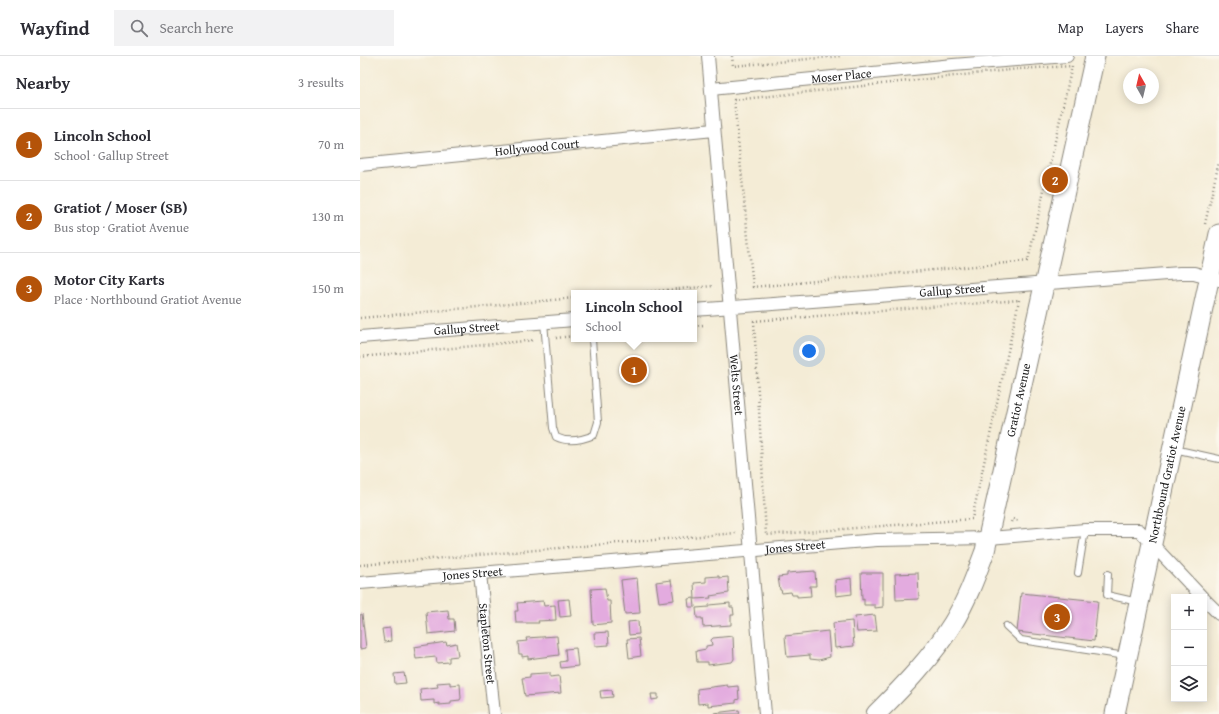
<!DOCTYPE html>
<html lang="en">
<head>
<meta charset="utf-8">
<style>
  body { margin:0; font-family:"Gentium Book Plus",serif; background:#f2f2f3; color:#2b2b33 }
  .controls { position:absolute; right:12px; bottom:12px; display:grid; overflow:hidden; border-radius:0px; box-shadow:0 2px 10px #0003 }
  .controls button { width:36px; height:36px; display:grid; place-items:center; padding:0; border:0; border-bottom:1px solid #e1e1e2; background:#fff; color:#2b2b33; font:20px sans-serif }
  .compass { position:absolute; left:763px; top:12px; width:36px; height:36px; border-radius:50%; background:#fff; box-shadow:0 2px 10px #0003; rotate:352deg }
  .you { position:absolute; left:449px; top:295px; width:14px; height:14px; margin:-10px; border:3px solid #fff; border-radius:50%; background:#1a73e8; box-shadow:0 0 0 6px #1a73e833 }
  .badge { display:grid; place-items:center; width:26px; height:26px; border-radius:50%; background:#b45309; color:#fff; font-size:13px; font-weight:700 }
  .pin { position:absolute; translate:-50% -50%; border:2px solid #fff; box-shadow:0 1px 4px #0006 }
  .popup { position:absolute; left:211px; top:234px; width:126px; height:52px; box-sizing:border-box; display:grid; place-content:center; border-radius:0px; background:#fff; filter:drop-shadow(0 1px 3px #0005); font-size:13px; white-space:nowrap; color:#7c7c81 }
  .popup b { font-size:15px; color:#2b2b33 }
  .popup::after { content:''; position:absolute; left:50%; top:100%; margin-left:-8px; border:8px solid transparent; border-top-color:#fff }
  .list { margin:0; padding:0; list-style:none }
  h2 { display:flex; justify-content:space-between; align-items:center; height:52px; margin:0; padding:0 16px; font-size:17px }
  h2 small { font-size:13px; font-weight:400; color:#7c7c81 }
  .list li { display:grid; grid-template-columns:26px 1fr auto; gap:12px; align-items:center; box-sizing:border-box; height:72px; padding:0 16px; border-top:1px solid #e1e1e2 }
  .list b { display:block; font-size:15px; white-space:nowrap }
  .list p { margin:0; font-size:13px; white-space:nowrap; color:#7c7c81 }
  .list em { font-size:13px; font-style:normal; color:#7c7c81 }
  .icon { flex:none; width:22px; height:22px; fill:none; stroke:currentColor; stroke-width:2; stroke-linecap:round; stroke-linejoin:round }
  .map { position:relative; flex:none; width:859px; height:658px; overflow:hidden }
  header { display:flex; align-items:center; gap:24px; box-sizing:border-box; height:56px; padding:0 20px; background:#fff; border-bottom:1px solid #e1e1e2 }
  header strong { font-size:19px }
  nav { display:flex; gap:22px; margin-inline-start:auto; font-size:14px }
  .search { width:280px; height:36px; background:#f2f2f3; display:flex; align-items:center; gap:10px; box-sizing:border-box; padding:0 14px; border-radius:0px; color:#7c7c81; font-size:15px }
  main { display:flex }
  aside { flex:1; background:#fff }
  .map>svg:first-child { display:block }
  .building { fill:#e3abdf }
  .lines { fill:none; stroke-linecap:round; stroke-linejoin:round }
  .lane-casing { stroke:#888479; stroke-width:8 }
  .street-casing { stroke:#888479; stroke-width:14 }
  .primary-casing { stroke:#888479; stroke-width:21 }
  .path { stroke:#888479; stroke-width:2.5; stroke-dasharray:1 3; stroke-linecap:butt }
  .lane { stroke:#fff; stroke-width:6 }
  .street { stroke:#fff; stroke-width:12 }
  .primary { stroke:#fff; stroke-width:19 }
  .labels { text-anchor:middle; stroke-width:3; stroke-linejoin:round; paint-order:stroke }
  .street-label { font-size:12px; fill:#1c1c1c; stroke:#fbf7ec }
</style>
</head>
<body>
<header>
<strong>Wayfind</strong>
<div class="search"><svg class="icon" aria-label="search" viewBox="0 0 24 24"><circle cx="10" cy="10" r="6"/><path d="M15 15l6 6"/></svg>Search here</div>
<nav><a>Map</a><a>Layers</a><a>Share</a></nav>
</header>
<main>
<aside>
<h2>Nearby<small>3 results</small></h2>
<ul class="list">
<li><span class="badge">1</span><div><b>Lincoln School</b><p>School · Gallup Street</p></div><em>70 m</em></li>
<li><span class="badge">2</span><div><b>Gratiot / Moser (SB)</b><p>Bus stop · Gratiot Avenue</p></div><em>130 m</em></li>
<li><span class="badge">3</span><div><b>Motor City Karts</b><p>Place · Northbound Gratiot Avenue</p></div><em>150 m</em></li>
</ul>
</aside>
<div class="map">
<svg width="859" height="658" viewBox="0 0 859 658">
  <rect width="100%" height="100%" fill="#fbf7ec"/>
  <filter id="ink" filterUnits="userSpaceOnUse"><feTurbulence type="fractalNoise" baseFrequency=".025" numOctaves="2"/><feDisplacementMap in="SourceGraphic" scale="8" xChannelSelector="R" yChannelSelector="G"/><feConvolveMatrix kernelMatrix="1 2 1 2 8 2 1 2 1" color-interpolation-filters="sRGB"/></filter>
  <filter id="wash" filterUnits="userSpaceOnUse"><feTurbulence type="fractalNoise" baseFrequency=".012" numOctaves="4" result="noise"/><feDisplacementMap in="SourceGraphic" scale="16" xChannelSelector="R" yChannelSelector="G"/><feGaussianBlur stdDeviation="0.9" result="paint"/><feColorMatrix in="noise" values="0 0 0 0 0 0 0 0 0 0 0 0 0 0 0 0 0 1.4 0 .05"/><feComposite in="paint" operator="in"/></filter>
  <g filter="url(#wash)">
    <rect width="100%" height="100%" fill="#f4ecd6"/>
    <g id="blocks">
      <g class="building">
        <polygon points="455,515 456,530 450,530 451,540 437,541 437,539 432,539 431,536 422,537 421,534 420,534 418,521 427,520 427,517"/>
        <polygon points="501,517 523,517 523,551 515,552 515,549 504,549 504,543 502,544"/>
        <polygon points="558,517 559,543 536,544 535,518"/>
        <polygon points="359,520 359,522 368,521 369,537 350,540 351,542 335,543 334,527 346,526 346,521"/>
        <polygon points="277,522 280,557 265,558 261,524"/>
        <polygon points="491,522 492,538 476,540 475,524"/>
        <polygon points="311,524 314,544 299,546 296,526"/>
        <polygon points="245,532 247,545 250,545 251,567 233,569 231,533"/>
        <polygon points="661,537 738,545 734,585 657,576"/>
        <polygon points="334,542 335,551 329,551 328,543"/>
        <polygon points="209,543 211,560 200,561 198,544"/>
        <polygon points="183,545 184,550 195,549 196,564 178,565 179,567 156,567 155,555 158,555 157,547"/>
        <polygon points="370,547 370,551 373,551 374,559 371,559 371,569 343,571 342,562 337,562 336,552 349,551 349,549"/>
        <polygon points="88,554 89,563 94,563 95,575 68,578 66,556"/>
        <polygon points="2,558 6,592 0,593 0,559"/>
        <polygon points="515,559 517,575 497,576 495,561"/>
        <polygon points="278,565 279,578 269,579 268,566"/>
        <polygon points="492,565 494,590 475,592 473,567"/>
        <polygon points="30,572 31,585 24,586 22,573"/>
        <polygon points="468,575 470,601 459,604 450,603 450,599 427,601 425,580"/>
        <polygon points="248,576 249,589 235,590 234,577"/>
        <polygon points="197,580 199,599 168,603 168,600 162,601 162,598 159,598 158,586 167,585 166,582"/>
        <polygon points="373,580 374,603 372,606 348,609 348,606 337,606 336,595 346,593 346,590 352,589 351,584 353,582"/>
        <polygon points="279,582 281,600 269,602 267,583"/>
        <polygon points="86,586 87,589 96,587 98,600 89,601 89,606 77,607 76,601 56,603 54,591"/>
        <polygon points="216,592 218,610 201,612 200,606 206,605 205,593"/>
        <polygon points="44,617 46,627 35,628 34,618"/>
        <polygon points="185,617 190,617 190,621 199,620 201,637 165,640 162,622 170,621 170,618"/>
        <polygon points="90,626 90,629 100,628 101,642 100,644 91,645 91,648 79,649 79,647 74,648 74,644 61,645 60,633 78,631 77,627"/>
        <polygon points="367,629 368,631 378,630 379,643 376,644 376,647 348,650 348,647 338,648 337,633"/>
        <polygon points="252,634 253,641 241,642 240,635"/>
        <polygon points="291,638 298,638 298,643 292,644"/>
        <polygon points="379,654 380,658 354,658 354,657"/>
      </g>
    </g>
  </g>
  <g filter="url(#ink)">
    <use href="#blocks" fill-opacity="0" stroke="#888479" stroke-width="1"/>
    <g class="lines">
      <g class="lane-casing">
        <g id="lane">
          <path d="M184,266L193,372L196,381C208,387 222,384 234,379L238,366L232,283"/>
          <polyline points="814,393 859,403"/>
          <polyline points="718,517 725,474"/>
          <polyline points="748,518 747,539 778,546"/>
          <polyline points="646,570 661,584 766,600"/>
        </g>
      </g>
      <g class="street-casing">
        <g id="street">
          <path id="s1" d="M348,0L405,658"/>
          <path id="s2" d="M351,33L593,9L707,0"/>
          <path id="s3" d="M0,109L354,74"/>
          <path id="s4" d="M334,254L820,217H834L859,224"/>
          <path id="s5" d="M0,281L214,264"/>
          <path id="s6" d="M120,517L134,658"/>
          <path id="s7" d="M0,527L517,484L629,482L725,474H779L842,541"/>
          <polyline points="844,543 859,558"/>
        </g>
      </g>
      <g class="primary-casing">
        <g id="primary">
          <path id="s8" d="M516,658C544,630 572,601 593,567C607,544 616,519 625,495L735,0"/>
          <path id="s9" d="M755,658L859,178"/>
        </g>
      </g>
      <g class="path">
        <polyline points="372,0 373,10 481,0"/>
        <polygon points="712,10 668,205 393,231 374,44 659,13"/>
        <polyline points="845,168 859,106"/>
        <polyline points="271,237 354,230"/>
        <polygon points="659,244 612,463 406,479 394,265"/>
        <polyline points="0,262 214,242"/>
        <polyline points="334,270 344,269"/>
        <polyline points="196,282 214,280"/>
        <polyline points="0,301 175,284"/>
        <polyline points="651,466 652,463 660,465"/>
        <polyline points="0,509 376,477"/>
      </g>
      <use href="#lane" class="lane"/>
      <use href="#street" class="street"/>
      <use href="#primary" class="primary"/>
    </g>
  </g>
  <g class="labels">
    <g class="street-label">
      <text dy="4" stroke="none"><textPath href="#s2" startOffset="131">Moser Place</textPath></text>
      <text dy="4" stroke="none"><textPath href="#s3" startOffset="178">Hollywood Court</textPath></text>
      <text dy="4" stroke="none"><textPath href="#s4" startOffset="259">Gallup Street</textPath></text>
      <text dy="4" stroke="none"><textPath href="#s5" startOffset="107">Gallup Street</textPath></text>
      <text dy="4" stroke="none"><textPath href="#s1" startOffset="330">Welts Street</textPath></text>
      <text dy="4" stroke="none"><textPath href="#s8" startOffset="353">Gratiot Avenue</textPath></text>
      <text dy="4" stroke="none"><textPath href="#s9" startOffset="245">Northbound Gratiot Avenue</textPath></text>
      <text dy="4" stroke="none"><textPath href="#s7" startOffset="437">Jones Street</textPath></text>
      <text dy="4" stroke="none"><textPath href="#s7" startOffset="113">Jones Street</textPath></text>
      <text dy="4" stroke="none"><textPath href="#s6" startOffset="71">Stapleton Street</textPath></text>
    </g>
  </g>
</svg>
<div class="controls">
<button>+</button>
<button>−</button>
<button><svg class="icon" aria-label="layers" viewBox="0 0 24 24"><path d="M12 4l9 5-9 5-9-5zM3 14l9 5 9-5"/></svg></button>
</div>
<svg class="compass" viewBox="-18 -18 36 36"><path d="M0-13l5 13h-10z" fill="#e53935"/><path d="M0 13l5-13h-10z" fill="#7c7c81"/></svg>
<div class="you"></div>
<div class="pin badge" style="left:274px;top:314px">1</div>
<div class="popup"><b>Lincoln School</b>School</div>
<div class="pin badge" style="left:695px;top:124px">2</div>
<div class="pin badge" style="left:697px;top:561px">3</div>
</div>
</main>
</body>
</html>
